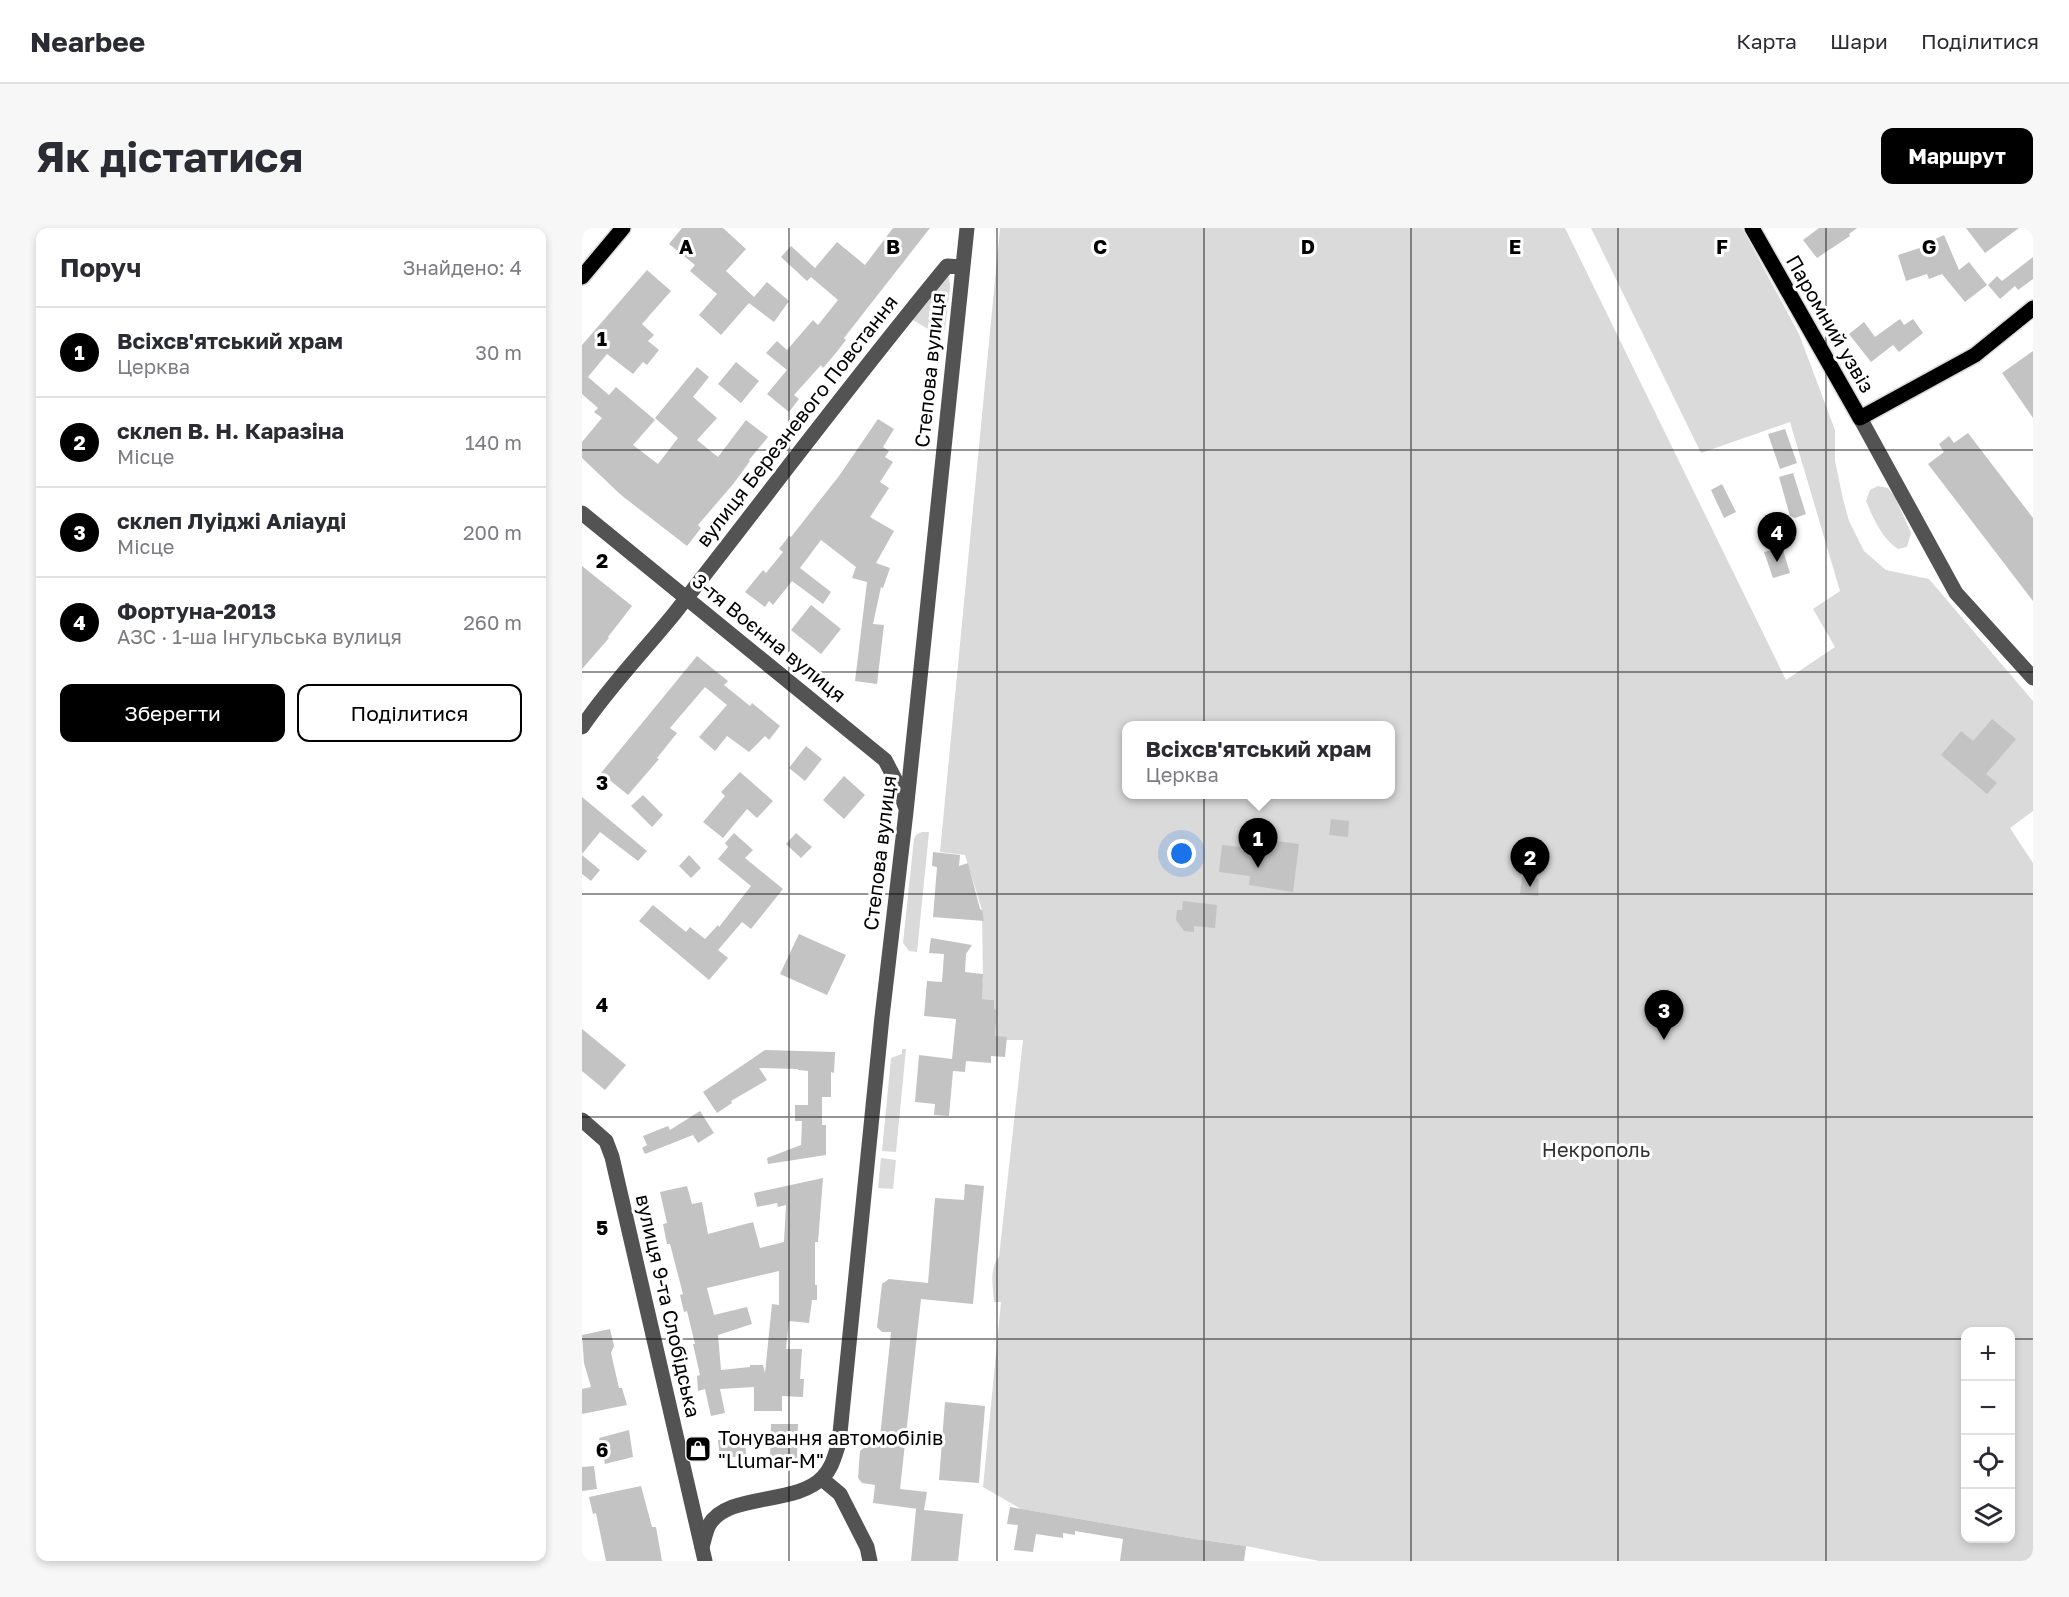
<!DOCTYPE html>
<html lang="uk">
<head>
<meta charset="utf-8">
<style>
  body { margin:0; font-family:"Golos Text",sans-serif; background:#f7f7f7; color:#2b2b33 }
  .controls { position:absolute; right:18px; bottom:18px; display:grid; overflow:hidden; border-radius:12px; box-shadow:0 3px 9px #0003 }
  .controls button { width:54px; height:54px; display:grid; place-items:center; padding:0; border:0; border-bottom:2px solid #e1e1e2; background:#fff; color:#2b2b33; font:30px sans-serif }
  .you { position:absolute; left:600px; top:626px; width:21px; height:21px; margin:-15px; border:4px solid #fff; border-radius:50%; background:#1a73e8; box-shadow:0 0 0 9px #1a73e833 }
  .badge { display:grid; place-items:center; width:39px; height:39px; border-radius:50%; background:#000; color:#fff; font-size:20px; font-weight:700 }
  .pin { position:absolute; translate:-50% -50px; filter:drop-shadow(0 2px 3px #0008) }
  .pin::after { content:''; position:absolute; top:32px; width:21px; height:18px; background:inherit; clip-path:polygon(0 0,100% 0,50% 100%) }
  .popup { position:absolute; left:540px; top:493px; width:273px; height:78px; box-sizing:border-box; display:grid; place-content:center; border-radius:12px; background:#fff; filter:drop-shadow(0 2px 4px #0005); font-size:20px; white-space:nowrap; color:#7c7c81 }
  .popup b { font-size:22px; color:#2b2b33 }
  .popup::after { content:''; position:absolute; left:50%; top:100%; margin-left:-12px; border:12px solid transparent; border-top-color:#fff }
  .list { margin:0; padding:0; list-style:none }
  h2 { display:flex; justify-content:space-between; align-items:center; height:78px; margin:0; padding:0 24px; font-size:26px }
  h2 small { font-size:20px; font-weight:400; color:#7c7c81 }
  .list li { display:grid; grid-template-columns:39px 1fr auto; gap:18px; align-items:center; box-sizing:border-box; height:90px; padding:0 24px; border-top:2px solid #e1e1e2 }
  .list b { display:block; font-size:22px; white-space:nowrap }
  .list p { margin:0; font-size:20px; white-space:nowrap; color:#7c7c81 }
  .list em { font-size:20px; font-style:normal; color:#7c7c81 }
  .actions { display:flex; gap:12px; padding:18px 24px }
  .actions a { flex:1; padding:14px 0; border:2px solid #000; border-radius:12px; text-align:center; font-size:21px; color:#000 }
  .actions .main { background:#000; color:#fff }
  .icon { flex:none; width:33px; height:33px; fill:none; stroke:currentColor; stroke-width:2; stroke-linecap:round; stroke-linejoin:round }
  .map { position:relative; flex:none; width:1451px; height:1333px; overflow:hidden; border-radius:12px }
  header { display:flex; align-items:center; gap:36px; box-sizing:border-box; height:84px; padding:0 30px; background:#fff; border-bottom:2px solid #e1e1e2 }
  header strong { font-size:28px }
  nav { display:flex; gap:33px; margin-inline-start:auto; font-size:21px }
  .intro { display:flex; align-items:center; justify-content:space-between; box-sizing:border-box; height:144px; padding:0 36px }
  h1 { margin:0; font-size:42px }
  .button { padding:15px 27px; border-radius:12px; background:#000; color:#fff; font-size:21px; font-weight:700 }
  main { display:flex; gap:36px; padding:0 36px }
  aside { flex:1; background:#fff; border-radius:12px; box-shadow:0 3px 9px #0003 }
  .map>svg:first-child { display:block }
  .green { fill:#dadada; fill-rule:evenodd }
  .building { fill:#c3c3c3; fill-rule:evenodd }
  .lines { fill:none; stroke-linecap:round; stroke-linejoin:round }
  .major-casing { stroke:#dbdbdb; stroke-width:18 }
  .minor { stroke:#535353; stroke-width:15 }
  .major { stroke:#000; stroke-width:15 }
  .grid { fill:none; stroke:#000; stroke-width:1.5; stroke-opacity:0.55 }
  .labels { text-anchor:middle; stroke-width:6; stroke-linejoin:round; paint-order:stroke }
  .street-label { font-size:20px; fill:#000; stroke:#fff }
  .park-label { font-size:20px; fill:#313131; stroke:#fff }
  .poi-label { font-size:20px; fill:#000; stroke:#fff; text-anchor:start }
  .grid-label { font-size:20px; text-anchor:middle; font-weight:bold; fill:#000; stroke:#fff; stroke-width:6; stroke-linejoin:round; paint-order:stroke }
</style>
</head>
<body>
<header>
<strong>Nearbee</strong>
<nav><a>Карта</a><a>Шари</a><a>Поділитися</a></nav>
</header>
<div class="intro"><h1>Як дістатися</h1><a class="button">Маршрут</a></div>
<main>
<aside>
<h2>Поруч<small>Знайдено: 4</small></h2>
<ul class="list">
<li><span class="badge">1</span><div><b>Всіхсв'ятський храм</b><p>Церква</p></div><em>30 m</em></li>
<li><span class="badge">2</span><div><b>склеп В. Н. Каразіна</b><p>Місце</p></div><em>140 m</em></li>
<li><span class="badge">3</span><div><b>склеп Луіджі Аліауді</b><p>Місце</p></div><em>200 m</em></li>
<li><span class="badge">4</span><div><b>Фортуна-2013</b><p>АЗС · 1-ша Інгульська вулиця</p></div><em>260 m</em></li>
</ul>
<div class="actions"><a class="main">Зберегти</a><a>Поділитися</a></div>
</aside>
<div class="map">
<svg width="1451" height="1333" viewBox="0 0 1451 1333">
  <rect width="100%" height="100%" fill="#fff"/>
  <g class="green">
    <path d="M418,0H983L1204,452L1253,419L1231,381L1258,363L1208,194L1119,225L1009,0H1160L1217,106L1253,202V233L1261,271L1267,293L1282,323L1304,342L1347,351L1451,473V583L1428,600L1451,635V1333H737L664,1318L613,1311L439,1281L401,1259L419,1074H412C411,1058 407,1041 417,1029L441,812H424L413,808L415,782L412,781V772L382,770L401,754L400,682L383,627L358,624ZM544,498H808V566H544ZM1384,1104H1428V1310H1384Z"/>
    <polygon points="363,48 367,49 368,59 363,102 353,105 329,91"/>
    <path d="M1296,258L1306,260L1313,269L1329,305L1325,319L1316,321C1299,309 1292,292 1284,273L1288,262Z"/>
    <polygon points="340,604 347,604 335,724 327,723 321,715 332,611 334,607"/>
    <polygon points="320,821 324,821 314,924 300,923 309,830 320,826"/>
    <polygon points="299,930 314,932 311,961 296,960"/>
  </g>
  <g class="building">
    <polygon points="100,0 141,0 164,21 144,43 172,69 185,54 207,73 192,94 167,75 139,107 117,87 135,66 108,43 113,37 87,16"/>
    <polygon points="311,0 348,0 262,110 264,112 253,126 241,140 239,137 212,167 217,171 207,184 185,166 205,142 184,125 195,113 205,122 231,92 236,97 256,72 229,49 225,53 199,29 209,18 233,40 255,14 283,37"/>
    <polygon points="1237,0 1275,0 1267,6 1268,8 1235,30 1221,12"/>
    <polygon points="1384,0 1437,0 1403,25"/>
    <polygon points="1362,7 1377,42 1387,34 1405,57 1383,74 1360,46 1347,51 1345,46 1324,53 1316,27 1347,17 1345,15"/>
    <polygon points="1451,29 1451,51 1436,62 1433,58 1418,71 1406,57 1415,48 1420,53"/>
    <polygon points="65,42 89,63 60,96 72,107 66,113 77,122 65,137 61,134 51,146 25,126 6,149 27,167 34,159 73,192 51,217 76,236 96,210 73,190 115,139 127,149 111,169 135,190 115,212 136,229 164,192 186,209 167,232 168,233 152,255 116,297 119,300 105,318 39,267 0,230 0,214 20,190 12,184 16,180 0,166 0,117"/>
    <polygon points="1318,91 1322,97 1331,91 1341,105 1317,124 1311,117 1289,134 1267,106 1282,94 1293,109"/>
    <polygon points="1451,123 1451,190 1420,145"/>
    <polygon points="154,134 177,153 159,175 136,156"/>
    <polygon points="296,191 312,201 301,219 307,223 303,229 311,234 298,254 307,260 288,289 312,303 294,335 308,340 301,360 299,359 291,396 302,397 295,456 273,453 285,354 270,350 274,339 239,312 218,340 249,364 241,376 210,353 191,377 187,373 183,379 163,364 181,342 184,345 201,324 197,321 207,308 209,309 257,248"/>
    <polygon points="1203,201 1215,235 1198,241 1186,206"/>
    <polygon points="1386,205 1451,290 1451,373 1346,236 1362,224 1357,216 1367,208 1372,215"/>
    <polygon points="1211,245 1224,286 1213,290 1208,288 1197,249"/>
    <polygon points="1140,256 1154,284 1142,290 1129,262"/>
    <polygon points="1200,319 1208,345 1191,350 1182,324"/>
    <polygon points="0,338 50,378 26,409 27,410 0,441"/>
    <polygon points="229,377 259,401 239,426 209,402"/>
    <polygon points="115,428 146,453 142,457 168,478 170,475 198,498 187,512 183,508 167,524 145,508 133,523 117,509 145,477 123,459 88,500 95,505 75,530 77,531 46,567 19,545"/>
    <polygon points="1410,491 1434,511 1404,546 1415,555 1405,566 1359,527 1379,503 1391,513"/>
    <polygon points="224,518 240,531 223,553 207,540"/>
    <polygon points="158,544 191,573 175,590 165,581 141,610 121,594 143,568 139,564"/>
    <polygon points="262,548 283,567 262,591 241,572"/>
    <polygon points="61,567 81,587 70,599 49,578"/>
    <polygon points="0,569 65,623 56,633 18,604 0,626"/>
    <polygon points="749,591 767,593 766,609 747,607"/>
    <polygon points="152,605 171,622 163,630 201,661 169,701 160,694 136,722 146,730 127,752 57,693 71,677 104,704 108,699 123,711 136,697 137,699 169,658 136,631 146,619 143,615"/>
    <polygon points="214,605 230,619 219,630 204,616"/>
    <polygon points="687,612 717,616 711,664 667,657 668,648 637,644 640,617 686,622"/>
    <polygon points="351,624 378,627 377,638 386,635 398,681 400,682 402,693 351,689 355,639 350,638"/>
    <polygon points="0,627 18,642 9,653 0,646"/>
    <polygon points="107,627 119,640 109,650 97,638"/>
    <polygon points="940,649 957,651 956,668 938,666"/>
    <polygon points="601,673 635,677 633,700 612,698 612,704 602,703 594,692 595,682 600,682"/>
    <polygon points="217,706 264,727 245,767 198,746"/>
    <polygon points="349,710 390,717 384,726 383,744 401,746 400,771 412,772 412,781 415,782 413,808 425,809 423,829 409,828 409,835 384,833 383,844 371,843 367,888 352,887 353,876 333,874 337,827 370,831 374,791 342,788 345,753 360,754 362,726 347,725"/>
    <polygon points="0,801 44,837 23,862 0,843"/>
    <polygon points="183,822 253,824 252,845 249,844 249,869 240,869 240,897 244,897 244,927 186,936 185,930 219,917 220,893 213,893 213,877 226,877 226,843 216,842 216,841 177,840 185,852 149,873 150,875 135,885 121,864"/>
    <polygon points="118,883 132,905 116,915 111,907 63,926 60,920 65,917 61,908 86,898 88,902"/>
    <path d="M241,950L236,1014H233V1057H235V1072H230L227,1095L207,1093L204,1121H220L218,1151H222L221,1169L200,1168V1183H172V1159L138,1161L143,1185L129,1188L123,1161L116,1163L115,1148L118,1147L111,1116H113L105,1083L102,1084L98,1067L101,1066L88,1016H85L81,996L85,995L78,964L105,958L110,976L120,974L126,1006L171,994L178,1020L202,1014L204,977L196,979L195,975L175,979L172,965ZM197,1043V1077L190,1076L183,1145L181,1137H168V1139L139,1142L136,1107L170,1096L165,1079L132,1087L125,1060Z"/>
    <polygon points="383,956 402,958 391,1076 339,1071 318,1261 345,1264 342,1282 381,1286 376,1333 329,1333 334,1281 336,1281 291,1275 293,1257 280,1255 276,1250 278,1223 283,1219 297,1219 309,1104 300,1104 295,1099 300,1056 307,1051 346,1055 353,970 382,972"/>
    <polygon points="28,1101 32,1118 29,1125 37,1160 40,1160 45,1177 0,1186 0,1161 9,1159 2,1135 0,1107"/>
    <polygon points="363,1174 403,1178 397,1255 357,1252"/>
    <polygon points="189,1196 216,1196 215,1230 188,1230"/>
    <polygon points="47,1202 51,1229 23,1236 17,1210"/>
    <polygon points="163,1210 164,1228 138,1230 136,1212"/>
    <polygon points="12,1238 15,1261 0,1263 0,1239"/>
    <polygon points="59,1258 70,1299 74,1299 80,1333 24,1333 14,1285 11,1286 7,1269"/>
    <polygon points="428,1279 613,1311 664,1318 662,1333 538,1333 541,1311 493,1303 493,1307 481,1305 481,1310 454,1306 451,1324 432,1322 436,1297 425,1296"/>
  </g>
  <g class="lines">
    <g class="major-casing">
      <g id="major">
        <polyline points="1170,0 1278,190 1393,127 1451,80"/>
        <polyline points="0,49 41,0"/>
      </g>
    </g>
    <g class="minor">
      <polyline points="1278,190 1374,365 1451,450"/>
      <polyline points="0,285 303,532 315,555 323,578"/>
      <path d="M0,499C27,459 61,424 92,386C183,270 271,152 365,38L380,39"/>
      <polyline points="0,892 24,913 30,929 123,1333"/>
      <polyline points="240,1251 258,1266 285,1319 288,1333"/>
      <path d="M120,1319C122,1312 124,1303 127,1297C146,1264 214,1278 241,1249C250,1240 253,1227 257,1215L300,789L324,584L385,0"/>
    </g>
    <use href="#major" class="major"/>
  </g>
  <path class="grid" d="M207,0V1333M415,0V1333M622,0V1333M829,0V1333M1036,0V1333M1244,0V1333M0,222H1451M0,444H1451M0,666H1451M0,889H1451M0,1111H1384M1428,1111H1451"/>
  <defs>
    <g id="shop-square" transform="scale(1.35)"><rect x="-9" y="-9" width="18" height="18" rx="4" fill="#000" stroke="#fff"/><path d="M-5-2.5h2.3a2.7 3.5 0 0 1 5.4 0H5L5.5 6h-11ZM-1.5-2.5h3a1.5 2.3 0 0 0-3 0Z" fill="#fff"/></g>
  </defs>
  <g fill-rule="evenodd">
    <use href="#shop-square" x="116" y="1221"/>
  </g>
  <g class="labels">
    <g class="street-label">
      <text transform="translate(1248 96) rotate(60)" y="7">Паромний узвіз</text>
      <text transform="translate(348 142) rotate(-84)" y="7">Степова вулиця</text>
      <text transform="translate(215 193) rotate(-52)" y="7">вулиця Березневого Повстання</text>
      <text transform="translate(187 410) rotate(39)" y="7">3-тя Воєнна вулиця</text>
      <text transform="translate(298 625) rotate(-83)" y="7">Степова вулиця</text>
      <text transform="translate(86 1078) rotate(77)" y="7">вулиця 9-та Слобідська</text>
    </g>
    <g class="park-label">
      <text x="1014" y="929">Некрополь</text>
    </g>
    <g class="poi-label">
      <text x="136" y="1217">Тонування автомобілів<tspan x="136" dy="23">"Llumar-M"</tspan></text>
    </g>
  </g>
  <g class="grid-label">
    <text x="104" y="26">A</text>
    <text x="311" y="26">B</text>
    <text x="518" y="26">C</text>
    <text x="726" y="26">D</text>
    <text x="933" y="26">E</text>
    <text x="1140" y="26">F</text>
    <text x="1347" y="26">G</text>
    <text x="20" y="118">1</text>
    <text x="20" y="340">2</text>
    <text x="20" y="562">3</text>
    <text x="20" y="784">4</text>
    <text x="20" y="1007">5</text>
    <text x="20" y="1229">6</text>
  </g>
</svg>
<div class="controls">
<button>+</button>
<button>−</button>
<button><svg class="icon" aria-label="locate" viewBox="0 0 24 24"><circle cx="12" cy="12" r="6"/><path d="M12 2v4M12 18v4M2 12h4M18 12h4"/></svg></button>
<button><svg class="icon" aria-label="layers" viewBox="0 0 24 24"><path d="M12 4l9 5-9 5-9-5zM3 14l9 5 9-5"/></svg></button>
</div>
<div class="you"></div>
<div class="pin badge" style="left:676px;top:640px">1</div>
<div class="popup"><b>Всіхсв'ятський храм</b>Церква</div>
<div class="pin badge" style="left:948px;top:659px">2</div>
<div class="pin badge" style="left:1082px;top:812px">3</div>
<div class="pin badge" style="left:1195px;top:334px">4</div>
</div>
</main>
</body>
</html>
